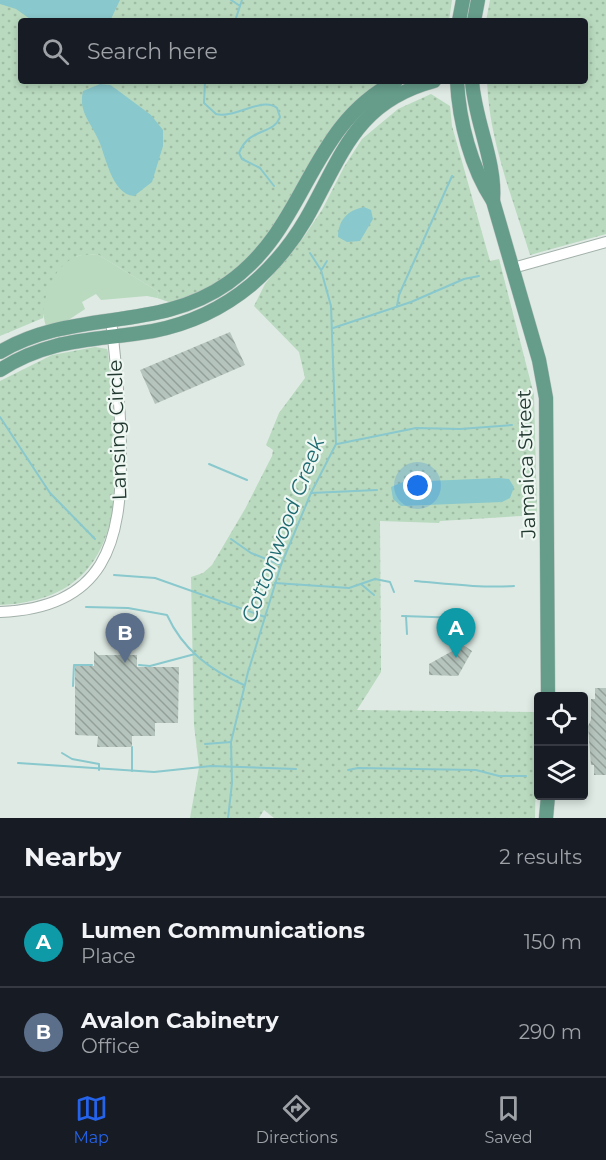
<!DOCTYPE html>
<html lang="en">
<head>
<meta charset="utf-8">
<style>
  body { margin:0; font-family:Montserrat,sans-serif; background:#20242c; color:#f1f3f6 }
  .controls { position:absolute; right:18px; bottom:18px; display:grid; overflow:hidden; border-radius:6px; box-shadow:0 3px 9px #0003 }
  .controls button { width:54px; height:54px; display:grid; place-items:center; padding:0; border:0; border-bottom:2px solid #363941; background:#171b24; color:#f1f3f6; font:30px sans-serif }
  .you { position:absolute; left:418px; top:486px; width:21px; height:21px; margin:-15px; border:4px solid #fff; border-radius:50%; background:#1a73e8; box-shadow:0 0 0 9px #1a73e833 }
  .badge { display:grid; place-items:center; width:39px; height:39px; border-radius:50%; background:#2563eb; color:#fff; font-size:20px; font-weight:700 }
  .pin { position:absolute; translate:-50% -50px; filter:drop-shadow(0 2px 3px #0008) }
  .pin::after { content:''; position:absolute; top:32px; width:21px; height:18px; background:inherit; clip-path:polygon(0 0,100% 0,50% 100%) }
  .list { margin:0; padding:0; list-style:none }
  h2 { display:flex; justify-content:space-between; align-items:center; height:78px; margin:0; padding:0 24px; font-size:26px }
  h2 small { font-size:20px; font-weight:400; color:#9ea1a6 }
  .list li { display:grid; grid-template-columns:39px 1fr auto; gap:18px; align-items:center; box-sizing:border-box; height:90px; padding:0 24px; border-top:2px solid #363941 }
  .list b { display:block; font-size:22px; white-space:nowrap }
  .list p { margin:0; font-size:20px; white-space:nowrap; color:#9ea1a6 }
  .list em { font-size:20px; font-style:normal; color:#9ea1a6 }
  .icon { flex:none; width:33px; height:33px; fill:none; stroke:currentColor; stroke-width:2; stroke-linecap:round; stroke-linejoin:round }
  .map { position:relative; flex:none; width:606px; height:818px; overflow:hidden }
  .search { position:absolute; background:#171b24; box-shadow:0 3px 9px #0003; left:18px; right:18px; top:18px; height:66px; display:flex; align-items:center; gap:15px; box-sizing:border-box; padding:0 21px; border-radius:6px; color:#9ea1a6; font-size:22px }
  .sheet { height:258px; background:#171b24 }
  nav { display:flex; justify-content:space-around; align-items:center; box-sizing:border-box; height:84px; border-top:2px solid #363941; background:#171b24; font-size:16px; color:#9ea1a6 }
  nav a { display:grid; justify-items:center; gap:3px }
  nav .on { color:#2563eb }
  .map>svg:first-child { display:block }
  .grass { fill:url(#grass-dots) }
  .green { fill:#b9dabf }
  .water { fill:#89c8cd }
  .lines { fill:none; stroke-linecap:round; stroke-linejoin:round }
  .stream { stroke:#89c8cd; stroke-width:2 }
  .building { fill:url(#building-back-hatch) }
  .minor-casing { stroke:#a2b1aa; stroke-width:12 }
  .major-casing { stroke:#bcc4c1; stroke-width:15 }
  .minor { stroke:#fff; stroke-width:10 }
  .major { stroke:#669d8a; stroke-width:14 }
  .labels { text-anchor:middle; stroke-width:4.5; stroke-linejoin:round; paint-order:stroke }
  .street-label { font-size:20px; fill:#213930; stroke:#eff7f2 }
  .water-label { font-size:21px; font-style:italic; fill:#1e6a71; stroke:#eff7f2 }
</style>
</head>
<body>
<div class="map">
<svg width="606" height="818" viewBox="0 0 606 818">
  <defs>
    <pattern id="grass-dots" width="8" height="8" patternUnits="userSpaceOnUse" patternTransform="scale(1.5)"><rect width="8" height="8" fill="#b9dabf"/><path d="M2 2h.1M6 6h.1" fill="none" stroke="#9fbca4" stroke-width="1.8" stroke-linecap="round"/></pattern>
    <pattern id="building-back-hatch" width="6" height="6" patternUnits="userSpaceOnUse" patternTransform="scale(1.5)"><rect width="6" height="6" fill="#b5c4bd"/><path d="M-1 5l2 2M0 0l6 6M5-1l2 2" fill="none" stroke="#93a09a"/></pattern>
  </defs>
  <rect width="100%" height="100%" fill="#dfeae4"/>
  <g class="grass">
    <polygon points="0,0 452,0 449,21 21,21 21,81 386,81 357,101 335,124 320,147 290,206 256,251 219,283 172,303 157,298 159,292 97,254 77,256 50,287 43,318 0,336"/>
    <path d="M490,0H606V234L530,255C513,199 489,141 487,81H585V21H486Z"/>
    <polygon points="431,94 450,106 452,126 490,261 499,259 534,395 537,515 440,521 439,523 380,521 381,672 357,710 537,712 535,818 274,818 264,810 259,818 190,818 199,767 194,725 191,577 203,573 212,565 245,509 272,456 273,450 266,445 279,413 305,378 299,352 254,306 265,284 303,238 322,210 344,167 362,139 398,109"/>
    <path d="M95,347L107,349L108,352C117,455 145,599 0,605V381L52,355Z"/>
  </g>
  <path class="green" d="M97,254L159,292L157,298L147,296L101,300L96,294L82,302L85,309L67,321L46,326C38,304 53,264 78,256C84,254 91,255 97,254Z"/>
  <g class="water">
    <polygon points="0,0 120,0 110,21 33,21 16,9 0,4"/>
    <path d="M100,84L110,85L116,89L151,115L163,130V146L152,182L134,196C111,194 106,155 98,139C91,123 78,111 83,91Z"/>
    <path d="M364,207L371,210L373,219L360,241L347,242L338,237C338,220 348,210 364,207Z"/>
    <polygon points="499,478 509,479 514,487 510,498 502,502 401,506 393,499 391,487 403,482"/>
  </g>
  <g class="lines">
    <g class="stream">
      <polyline points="231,0 240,6"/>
      <polyline points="235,21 242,0"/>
      <path d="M205,81L204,103L216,114C235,119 262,96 277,108L280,117C273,136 250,126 239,153L242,159L260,168L274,186"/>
      <polyline points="322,269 327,261"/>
      <polyline points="397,306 399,295 452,176"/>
      <polyline points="333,328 411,302 464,279 479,276"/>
      <polyline points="0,417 50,493 95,539"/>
      <polyline points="337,444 416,428 460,429 512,425"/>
      <polyline points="209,464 247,480"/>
      <polyline points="311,493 377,490"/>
      <polyline points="231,539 251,553 281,565"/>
      <polyline points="114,575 155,578 265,617"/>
      <path d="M415,581C449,584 480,588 514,586"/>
      <polyline points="275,583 349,588 375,579 390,582 394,592"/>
      <polyline points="361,584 374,595"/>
      <path d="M86,607L128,608L167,615C183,650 210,670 244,685"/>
      <polyline points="402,616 462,618 469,622"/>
      <polyline points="406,616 407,634"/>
      <polyline points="139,665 150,666 195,654"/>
      <polyline points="73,686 74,665 92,665"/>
      <polyline points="205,744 231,742"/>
      <polyline points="132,747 132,771"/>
      <polyline points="62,753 72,759 99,764 99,770"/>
      <polyline points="18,763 154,772 211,766 296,769"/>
      <polyline points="348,770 358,768 476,770 499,776 526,776"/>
      <polyline points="228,818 232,783 231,742 248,672 281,565 311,493 336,444 331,306 321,270 310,253"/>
    </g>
  </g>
  <g class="building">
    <polygon points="230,332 245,365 155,404 140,370"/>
    <polygon points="463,645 472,651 458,676 429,675 429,664"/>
    <polygon points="94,651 98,655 137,655 137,667 179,667 178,723 155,723 155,736 132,736 132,747 97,747 98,736 75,735 75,666 94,666"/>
    <polygon points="595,688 606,688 606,775 594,775 594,765 591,765 588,726 591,720 591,699 595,699"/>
  </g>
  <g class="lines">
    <g class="minor-casing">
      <g id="minor">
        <polyline points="513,268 606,242"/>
        <path d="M0,612C105,608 122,543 121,452C121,408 116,363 111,320"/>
      </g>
    </g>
    <g class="major-casing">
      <g id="major">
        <polyline points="459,21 463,0"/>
        <polyline points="474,21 478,0"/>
        <path d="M457,81C459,121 471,168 493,201L539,360L546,398L548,696"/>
        <path d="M472,81C475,122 496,161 493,201"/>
        <path d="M0,352C74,308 157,333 228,283C309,226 306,128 396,81"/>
        <path d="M0,370C51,337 96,341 153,331C189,324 222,309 251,285C272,267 292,243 306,219C342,156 355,102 434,81"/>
        <polyline points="546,818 548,796"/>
      </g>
    </g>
    <use href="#minor" class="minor"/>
    <use href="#major" class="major"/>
  </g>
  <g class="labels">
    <g class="street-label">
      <text transform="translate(117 430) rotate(-92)" y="7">Lansing Circle</text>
      <text transform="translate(526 464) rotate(-92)" y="7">Jamaica Street</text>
    </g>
    <g class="water-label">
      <text transform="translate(283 530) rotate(-69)" y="7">Cottonwood Creek</text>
    </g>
  </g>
</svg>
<div class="controls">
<button><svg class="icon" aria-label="locate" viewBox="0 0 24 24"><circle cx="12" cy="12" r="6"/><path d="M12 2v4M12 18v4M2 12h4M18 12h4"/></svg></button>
<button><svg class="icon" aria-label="layers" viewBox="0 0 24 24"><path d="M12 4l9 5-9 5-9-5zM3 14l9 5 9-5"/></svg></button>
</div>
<div class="you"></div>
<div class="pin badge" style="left:456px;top:658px;background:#0f9aa8">A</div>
<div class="pin badge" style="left:125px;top:663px;background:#5c6f8a">B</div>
<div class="search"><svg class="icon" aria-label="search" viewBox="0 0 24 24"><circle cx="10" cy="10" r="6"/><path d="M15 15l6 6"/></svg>Search here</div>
</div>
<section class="sheet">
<h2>Nearby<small>2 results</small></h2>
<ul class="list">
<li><span class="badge" style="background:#0f9aa8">A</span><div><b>Lumen Communications</b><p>Place</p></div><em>150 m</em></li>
<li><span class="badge" style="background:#5c6f8a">B</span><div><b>Avalon Cabinetry</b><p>Office</p></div><em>290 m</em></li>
</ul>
</section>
<nav>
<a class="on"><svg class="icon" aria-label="map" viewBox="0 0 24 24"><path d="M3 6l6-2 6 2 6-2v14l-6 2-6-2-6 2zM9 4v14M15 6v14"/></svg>Map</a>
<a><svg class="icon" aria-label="directions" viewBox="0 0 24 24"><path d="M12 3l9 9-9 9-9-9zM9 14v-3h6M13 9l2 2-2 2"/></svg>Directions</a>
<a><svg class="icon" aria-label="saved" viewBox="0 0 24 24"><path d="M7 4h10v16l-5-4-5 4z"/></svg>Saved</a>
</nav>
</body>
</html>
